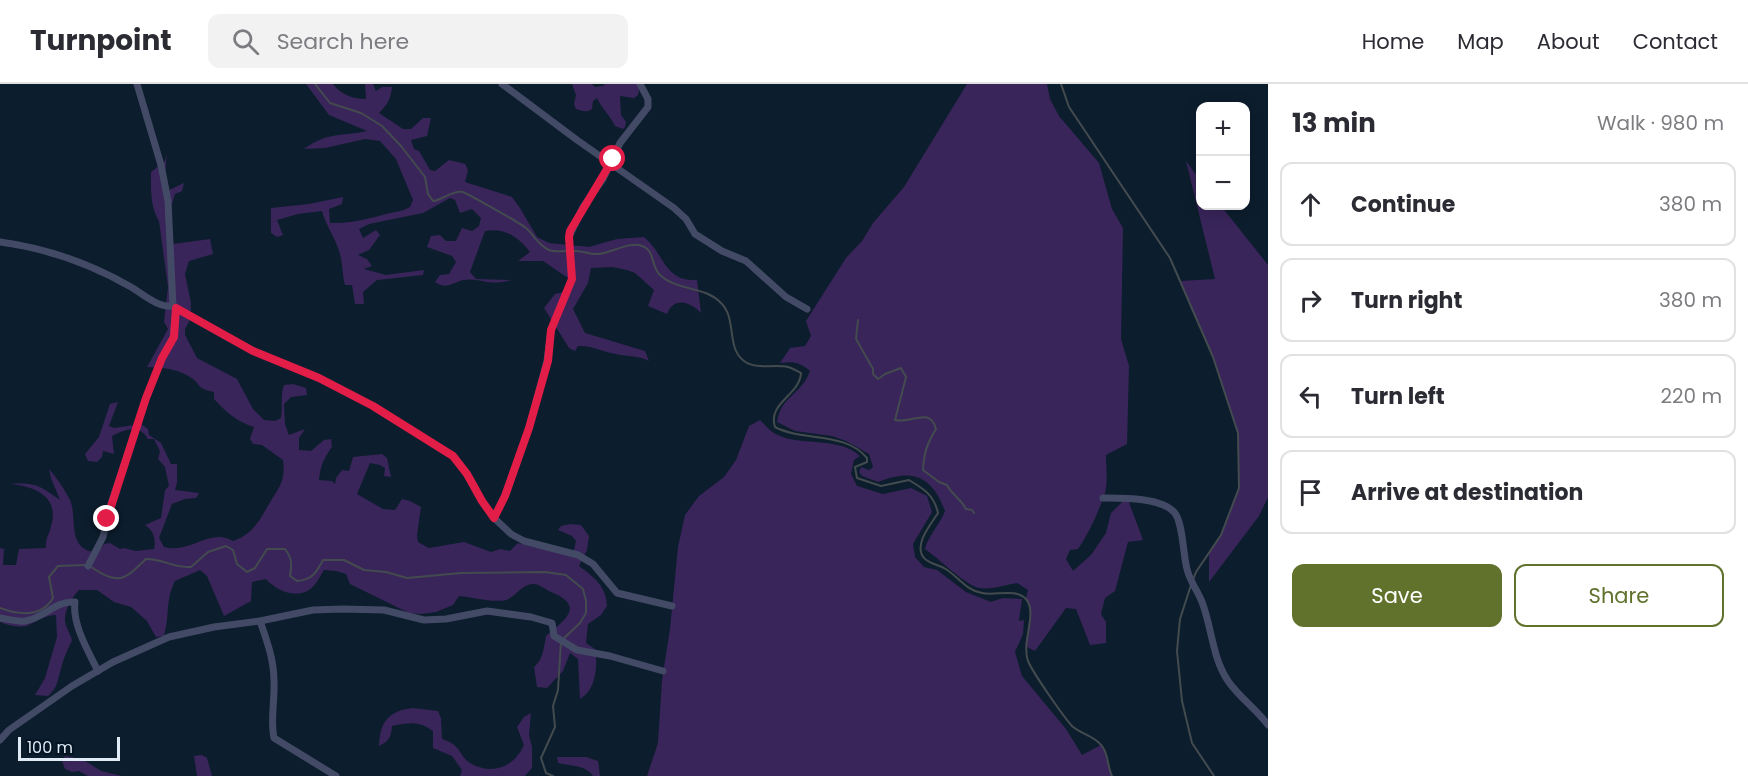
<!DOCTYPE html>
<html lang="en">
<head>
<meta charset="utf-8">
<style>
  body { margin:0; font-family:Poppins,sans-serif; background:#f2f2f3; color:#2b2b33 }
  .controls { position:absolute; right:18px; top:18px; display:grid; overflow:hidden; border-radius:12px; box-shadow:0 3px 15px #0003 }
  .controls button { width:54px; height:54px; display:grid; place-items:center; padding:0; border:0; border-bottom:2px solid #e1e1e2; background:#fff; color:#2b2b33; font:30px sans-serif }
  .scale { position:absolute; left:18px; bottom:15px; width:102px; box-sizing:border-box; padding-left:6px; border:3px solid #e0ebf6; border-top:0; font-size:16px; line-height:21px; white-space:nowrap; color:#e0ebf6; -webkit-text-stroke:4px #041423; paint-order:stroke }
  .stop { position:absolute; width:18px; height:18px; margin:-14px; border:4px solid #e11d48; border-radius:50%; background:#fff }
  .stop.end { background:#e11d48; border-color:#fff; box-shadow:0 2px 6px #0008 }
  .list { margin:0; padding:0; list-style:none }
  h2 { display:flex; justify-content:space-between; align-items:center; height:78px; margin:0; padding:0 24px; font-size:26px }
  h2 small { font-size:20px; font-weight:400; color:#7c7c81 }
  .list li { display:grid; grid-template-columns:39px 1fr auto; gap:18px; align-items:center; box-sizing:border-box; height:84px; margin:0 12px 12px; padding:0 12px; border:2px solid #e1e1e2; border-radius:12px }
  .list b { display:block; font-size:22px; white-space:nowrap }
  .list em { font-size:20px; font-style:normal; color:#7c7c81 }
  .actions { display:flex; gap:12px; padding:18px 24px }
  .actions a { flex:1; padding:14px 0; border:2px solid #61722d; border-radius:12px; text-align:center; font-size:21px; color:#61722d }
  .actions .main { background:#61722d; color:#fff }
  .icon { flex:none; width:33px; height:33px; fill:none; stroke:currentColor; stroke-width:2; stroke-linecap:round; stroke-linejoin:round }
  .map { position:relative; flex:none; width:1268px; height:692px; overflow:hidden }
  header { display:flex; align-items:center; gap:36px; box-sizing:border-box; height:84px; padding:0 30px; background:#fff; border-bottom:2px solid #e1e1e2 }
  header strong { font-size:28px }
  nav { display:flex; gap:33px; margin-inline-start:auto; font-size:21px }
  .search { width:420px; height:54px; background:#f2f2f3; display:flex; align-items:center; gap:15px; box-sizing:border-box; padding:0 21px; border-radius:12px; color:#7c7c81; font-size:22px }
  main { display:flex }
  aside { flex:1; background:#fff }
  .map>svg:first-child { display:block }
  .green { fill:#39255a }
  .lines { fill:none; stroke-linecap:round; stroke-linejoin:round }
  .stream { stroke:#434b4f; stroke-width:2 }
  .minor { stroke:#434a66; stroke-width:7 }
  .route { stroke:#e11d48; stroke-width:8 }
</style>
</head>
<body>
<header>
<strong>Turnpoint</strong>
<div class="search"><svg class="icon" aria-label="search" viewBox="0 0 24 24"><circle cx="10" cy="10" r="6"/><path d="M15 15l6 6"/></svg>Search here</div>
<nav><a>Home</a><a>Map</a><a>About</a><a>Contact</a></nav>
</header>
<main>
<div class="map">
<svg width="1268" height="692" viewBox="0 0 1268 692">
  <rect width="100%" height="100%" fill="#0c1d2d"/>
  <g class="green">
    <path d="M306,0H333C341,11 354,15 366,15L365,0H373L376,7L382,3H392C391,15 387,21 379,29L403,45H411L423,34H431L427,52L411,56L414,65L419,67L430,86L435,87L449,76L465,80L468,86L465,98L512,113L520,124L537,153L549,159L589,163L617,155L644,153C665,170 664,198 697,196L701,229C690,218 674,212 667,230L648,222L654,206L635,189L627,186L612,183L591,184L588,199L573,225L585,249L645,267L649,277C638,271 628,273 616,270C603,268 591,261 578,262L575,267L569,264L544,224L555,210L569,207L568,194L543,177H518L530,168C519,154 505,143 485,147L470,188L476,195L511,196C491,203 479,193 463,196C452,199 446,206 435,198L440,191L449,190L456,178L452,172L427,163L431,152L440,151L446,157H456L462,144L472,147L479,142L481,134L472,125L460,129L455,116L450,114L423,129L369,140L359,145L363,154L376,146L380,151L369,166L358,171L367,175L372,182L364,185L386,191L424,186L423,191L377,196L363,208L364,220H355L352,201H345C342,190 343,179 339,167C335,153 326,142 322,127L298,130L277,136L283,151L277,153L271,149V124L309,120L343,113L342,120L329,125L330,139C356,140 379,131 404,126L410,123L413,116L396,75L380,57L365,55L325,64L304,65C329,47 341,53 367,47L329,31Z"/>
    <path d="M572,0H592L595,3L603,2L605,0H637L639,6L638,11L634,14L620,12L621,31L626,38L625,43L623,45L615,42C610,31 602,25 597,14L593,17L592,25C587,29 582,27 576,25L574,20L576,11Z"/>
    <path d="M967,0H1047L1050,15L1059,32L1099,79L1112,125L1123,144L1121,255L1129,282L1127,360L1106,371C1106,383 1108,398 1105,409C1099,427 1089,449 1078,465L1070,466L1066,475L1073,487L1091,471L1106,449L1111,429L1127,413L1143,456L1128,458L1115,507L1105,514L1101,530L1106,538V559L1090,561L1076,525L1066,524L1035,567L1025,562L1031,524L1026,514L1028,506L1017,499C1005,501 991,506 979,504C967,502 938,474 925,465C927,454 940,440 945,427C932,392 913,384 878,398L862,392L859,388L861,383L869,386L873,383L869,370L846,357L832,352L795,347L777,338C781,312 802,310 810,287C800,278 793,277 780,279L790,264L805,262L811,252L806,237L846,174L862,157L873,139L904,103Z"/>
    <path d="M167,70L165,89L169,106L184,99L182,107L175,110L171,123L173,160L210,155L213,170L189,177L185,190L191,219L190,236L185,245V251L197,274L237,295L253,325L264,336L275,337L281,334C283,323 280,312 284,301L293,300L306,304L307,311L291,313L284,320L285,340L289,351L305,345L299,354V366L311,367L324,356L331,355L332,363C324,374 320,383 319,396L332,397L335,400L336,394L342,386L349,387L353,373L382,370L387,374L391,393L384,392L385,384L380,381L370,379L357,410L383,425L395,426L402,415L410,417L421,423L417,451L418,458L429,464L464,458L491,468L500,465L510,467L518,459C536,465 555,466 573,471L576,457L572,452L558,446L561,442L570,440L581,441L589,452L587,466L579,482C595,494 606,502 607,522L601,531L588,540L586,559L595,565C598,582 596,606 580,615L578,575L570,569L563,587L547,604L537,603L534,583C543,576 544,563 546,552C565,536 586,522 551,508C546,506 539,500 534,500C523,499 515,513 506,516C494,519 471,513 459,512L453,521L436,528L421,530L409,529L350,500L346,490L336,487L324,486C319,494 316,501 309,506C295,515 275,506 266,495L252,498L251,517L224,532L207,492L200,486L175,497C165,517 170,531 164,552L156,553L147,537L131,523L114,518L97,506H79C72,513 64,527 65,537C66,544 70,549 72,556C68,565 63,575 61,585C57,597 58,603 48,612L35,611L45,594L57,553L56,531C29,533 34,551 0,538V464L4,465L3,481H16L19,465L46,464C46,451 49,452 51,442C60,412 34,402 10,400C36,398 40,402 60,416L51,394L49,385C57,394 65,406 70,416C77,432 68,460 89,467C95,469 101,465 104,460L110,459L120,465L124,464L136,467L154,465C156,455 154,447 145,441L161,434L165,406L169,402L165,383L158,375L160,367L154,355H148C140,340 125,345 112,352L114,370L103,367L102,373L97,378L88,377L85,370L99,353L110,320L118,318L109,342L114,344L141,340L148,345L149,351L161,359L171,380H177V399L175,406L199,409L196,414L185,415L172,420L159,454L164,463C191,470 210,443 233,457C253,450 259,437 269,420C279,403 286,397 283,376L262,361L253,360L250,355L254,343C237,338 226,328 214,315V308C194,304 203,301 190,293C175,284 164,284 147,283L168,245L164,238L168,203L159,137C150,123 151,105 151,88L165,77Z"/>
    <polygon points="1186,77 1200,96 1200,122 1221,122 1268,181 1268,413 1259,432 1209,498 1209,468 1221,451 1239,404 1238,349 1213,273 1180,197 1215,195"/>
    <path d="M760,336C764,340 769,346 774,349C800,364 837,351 860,372L854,376L851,390L857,402L883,410L911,404L927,412L932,428L913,460L915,473L924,483L937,486L966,508L991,518L1003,514L1022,515L1019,537L1024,536L1023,550L1015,568L1022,592L1066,645L1082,671L1101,661C1108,671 1106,682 1112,692H647L658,659L662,596L670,545L678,463L685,431L699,412L724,393L736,376L749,342Z"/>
    <path d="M413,624L438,627L441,634L442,655C463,662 457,670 470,679C493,692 514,683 524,661L517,643L524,633L531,629L529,651L532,663V684L525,692H460L462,686L452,672L433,664V647C420,637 408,638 392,642C391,652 390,657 379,662C380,638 388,627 413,624Z"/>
    <polygon points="202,671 207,674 212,692 197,692 194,672"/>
    <polygon points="65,672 82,675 101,687 122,692 88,692 79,687 72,688 65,685 62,677"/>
    <path d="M557,673H586L598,677L600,692H593C586,681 570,682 558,679Z"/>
  </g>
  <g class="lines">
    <g class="stream">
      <path d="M315,0L330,19L361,29L382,42L401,62L425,93L428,110L433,117C443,116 452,106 463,108C466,109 522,140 526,144C534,151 538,161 549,166C556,169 567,166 576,167C583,167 591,171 598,170C612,169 629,157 642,162C655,166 651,183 660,191C677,207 705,202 721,219C737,234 726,264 744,277C756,286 775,280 788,283C792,284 797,287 801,289C800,311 767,319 775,343C803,358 845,347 867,374V378L855,383L857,394L881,402L909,396C924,405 934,411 938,429C931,440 913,461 924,474C928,479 938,481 944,484C958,492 965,506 982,509C995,512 1016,504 1026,515C1038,529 1021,558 1028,577C1033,589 1063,632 1072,642C1082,651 1094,651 1102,662C1109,671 1107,682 1112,692"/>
      <polyline points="1061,0 1069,23 1170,174 1213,273 1238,349 1239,404 1221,451 1196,488 1193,496"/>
      <path d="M858,236L856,255L873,285V290L878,295L885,290L901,284L906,293L895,336C912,340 930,322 936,345C927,360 924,368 923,386L939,398L947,401C952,411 961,415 966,425L972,426L974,429"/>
      <path d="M91,483C119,501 123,497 146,475C163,475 174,484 191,483L208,468L226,462L233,466L237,480L247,488L255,484L267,465H285C292,474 292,480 290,492L297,497C312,496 316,489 323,476H344L364,486L386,488L407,494L461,489L545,488L566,491L583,505L586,517V529L580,539L561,557L558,606L553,622L555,643L541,674L546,689L553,692"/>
      <polyline points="1191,501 1180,535 1177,567 1182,617 1192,659 1214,692"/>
      <path d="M0,524C19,531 41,534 53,514L49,493L58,482L85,481"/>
    </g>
    <g class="minor">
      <polyline points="137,0 161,81 168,117 173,222"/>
      <polyline points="502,0 577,56 674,124 686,135 695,150 722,167 746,177 786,213 807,225"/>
      <path d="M0,158C45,164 91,180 131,203C143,210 158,224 173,222L253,267L319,294L373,322L453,372L467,390L482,417L494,434L511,450L524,457L578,471L593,480L617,509L672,522"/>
      <path d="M1103,414C1122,414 1160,413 1174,428C1183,437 1183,471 1187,485C1190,498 1198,507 1202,518C1212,544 1212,573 1228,597C1239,613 1256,625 1268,641"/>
      <polyline points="494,434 505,412 529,344 547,277 551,246 572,195 569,153 583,123 603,95 620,59 648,23 648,15 640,0"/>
      <polyline points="88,482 103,453 110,423 146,314 162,274 173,253 176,224"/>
      <path d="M0,534C8,535 17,538 25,537C45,534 54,517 75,518C72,540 88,567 98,587"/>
      <path d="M260,537C267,557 274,576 274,597C275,616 270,636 274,654L336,692"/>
      <polyline points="0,656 9,646 72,602 113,578 169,553 214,543 260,537 313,526 342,525 384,526 424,536 446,535 487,527 531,533 552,539 554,552 577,566 610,572 663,587"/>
    </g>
  </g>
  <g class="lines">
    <polyline class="route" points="107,435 146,314 162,274 174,253 176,224 253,267 319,294 373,322 453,372 467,390 482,417 494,434 505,412 529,344 548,277 551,246 572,195 569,153 570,147 613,75"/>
  </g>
</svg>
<div class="controls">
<button>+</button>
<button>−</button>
</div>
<div class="scale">100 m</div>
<div class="stop" style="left:613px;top:75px"></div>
<div class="stop end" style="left:107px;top:435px"></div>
</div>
<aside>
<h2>13 min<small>Walk · 980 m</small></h2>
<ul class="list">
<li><svg class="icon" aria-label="ahead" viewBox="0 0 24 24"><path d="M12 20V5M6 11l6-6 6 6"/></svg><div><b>Continue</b></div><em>380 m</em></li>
<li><svg class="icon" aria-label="right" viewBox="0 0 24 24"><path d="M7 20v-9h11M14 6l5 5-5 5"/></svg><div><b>Turn right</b></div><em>380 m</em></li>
<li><svg class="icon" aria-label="left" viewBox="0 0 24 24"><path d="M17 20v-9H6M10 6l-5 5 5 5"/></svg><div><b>Turn left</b></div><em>220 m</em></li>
<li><svg class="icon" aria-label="arrive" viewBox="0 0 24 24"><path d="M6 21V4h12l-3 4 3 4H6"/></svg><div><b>Arrive at destination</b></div></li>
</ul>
<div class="actions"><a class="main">Save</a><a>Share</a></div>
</aside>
</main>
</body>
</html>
